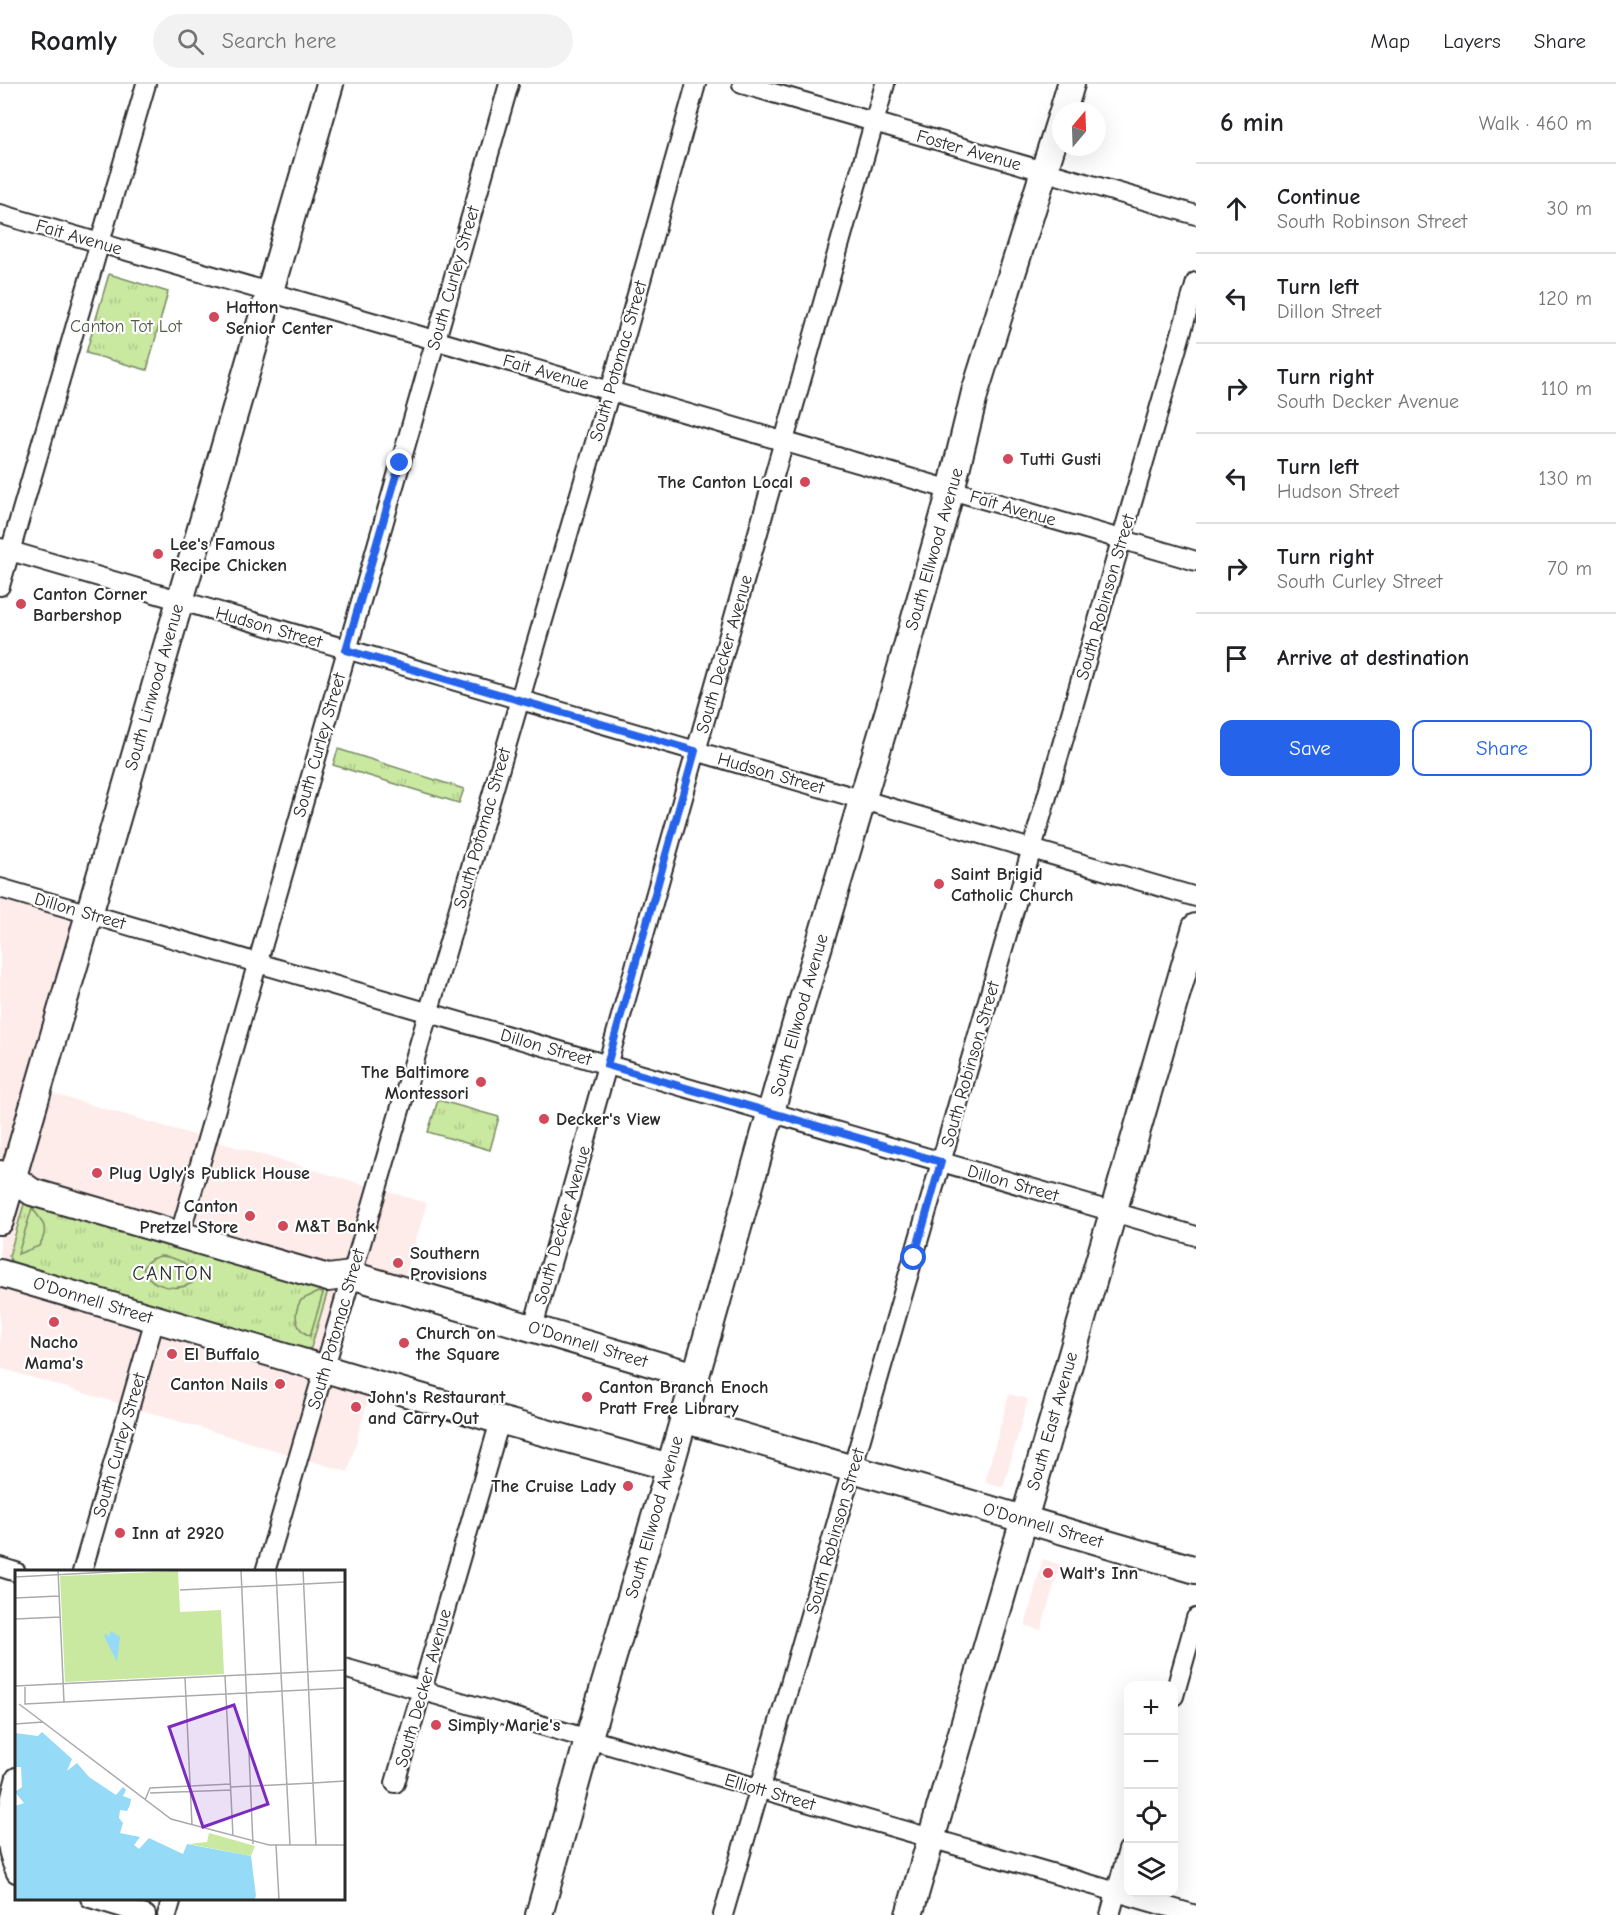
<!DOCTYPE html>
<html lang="en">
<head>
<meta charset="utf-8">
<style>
  body { margin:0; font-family:"Comic Neue",sans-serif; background:#f2f2f2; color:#202124 }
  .controls { position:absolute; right:18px; bottom:18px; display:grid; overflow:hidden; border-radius:12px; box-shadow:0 6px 24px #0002 }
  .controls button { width:54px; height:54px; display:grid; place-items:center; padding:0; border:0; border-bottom:2px solid #e0e0e0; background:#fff; color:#202124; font:30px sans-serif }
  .compass { position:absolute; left:1052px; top:18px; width:54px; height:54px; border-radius:50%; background:#fff; box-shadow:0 6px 24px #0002; rotate:19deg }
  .stop { position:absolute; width:18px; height:18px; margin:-14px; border:4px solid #2563eb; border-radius:50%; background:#fff }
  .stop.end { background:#2563eb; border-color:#fff; box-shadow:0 2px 6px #0008 }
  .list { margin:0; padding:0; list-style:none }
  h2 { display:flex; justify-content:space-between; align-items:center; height:78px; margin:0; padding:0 24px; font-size:26px }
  h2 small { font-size:20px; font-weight:400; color:#757577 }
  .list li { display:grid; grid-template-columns:39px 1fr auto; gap:18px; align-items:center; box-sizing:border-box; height:90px; padding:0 24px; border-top:2px solid #e0e0e0 }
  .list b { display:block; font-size:22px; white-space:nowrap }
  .list p { margin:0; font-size:20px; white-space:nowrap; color:#757577 }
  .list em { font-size:20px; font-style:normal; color:#757577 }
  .actions { display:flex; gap:12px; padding:18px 24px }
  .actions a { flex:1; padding:14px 0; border:2px solid #2563eb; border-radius:12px; text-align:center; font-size:21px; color:#2563eb }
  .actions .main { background:#2563eb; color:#fff }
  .icon { flex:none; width:33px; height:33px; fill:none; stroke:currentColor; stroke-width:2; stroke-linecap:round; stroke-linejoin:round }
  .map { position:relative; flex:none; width:1196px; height:1831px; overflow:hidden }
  header { display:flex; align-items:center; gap:36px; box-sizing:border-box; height:84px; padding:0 30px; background:#fff; border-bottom:2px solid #e0e0e0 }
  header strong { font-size:28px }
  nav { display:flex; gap:33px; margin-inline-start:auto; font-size:21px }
  .search { width:420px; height:54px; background:#f2f2f2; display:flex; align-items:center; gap:15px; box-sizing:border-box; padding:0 21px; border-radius:33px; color:#757577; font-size:22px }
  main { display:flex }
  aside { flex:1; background:#fff }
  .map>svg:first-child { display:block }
  .built { fill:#feeceb }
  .grass { fill:url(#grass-tufts); stroke:#7a8a66; stroke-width:1.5 }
  .garden { fill:#c9e8a0; stroke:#7a8a66; stroke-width:1.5 }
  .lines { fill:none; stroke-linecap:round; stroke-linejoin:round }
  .street-casing { stroke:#2b2b2b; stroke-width:22 }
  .secondary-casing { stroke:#2b2b2b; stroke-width:30 }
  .street { stroke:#fff; stroke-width:18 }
  .secondary { stroke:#fff; stroke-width:26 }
  .route { stroke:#2563eb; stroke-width:8 }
  .poi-dot { fill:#d1495b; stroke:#fff; stroke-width:2 }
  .labels { text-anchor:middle; stroke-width:4.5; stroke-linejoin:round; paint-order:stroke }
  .street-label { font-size:18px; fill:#2b2b2b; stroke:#fff }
  .poi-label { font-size:18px; font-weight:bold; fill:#2b2b2b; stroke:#fff; text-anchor:start }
  .park-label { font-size:18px; fill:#525a48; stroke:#fff }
  .neighbourhood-label { font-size:20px; letter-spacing:1.5px; fill:#2b2b2b; stroke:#fff }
  .inset-river { fill:none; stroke:#95daf7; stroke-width:3 }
  .inset-road { fill:none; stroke:#aaa; stroke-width:1.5 }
  .view { fill:#7b2cbf; fill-opacity:0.15; stroke:#7b2cbf; stroke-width:3 }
  .inset-edge { fill:none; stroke:#2b2b2b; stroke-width:3 }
</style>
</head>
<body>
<header>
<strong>Roamly</strong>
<div class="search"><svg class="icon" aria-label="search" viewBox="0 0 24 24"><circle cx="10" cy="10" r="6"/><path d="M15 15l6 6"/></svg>Search here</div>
<nav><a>Map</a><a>Layers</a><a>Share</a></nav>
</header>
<main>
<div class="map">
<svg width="1196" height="1831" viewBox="0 0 1196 1831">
  <defs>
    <pattern id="grass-tufts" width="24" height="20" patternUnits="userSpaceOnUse" patternTransform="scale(1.5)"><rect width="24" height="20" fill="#c9e8a0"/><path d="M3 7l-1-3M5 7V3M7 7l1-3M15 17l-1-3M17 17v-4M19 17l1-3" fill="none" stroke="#adc78a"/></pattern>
  </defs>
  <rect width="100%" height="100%" fill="#fff"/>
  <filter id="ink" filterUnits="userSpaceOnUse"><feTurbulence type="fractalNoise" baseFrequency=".0167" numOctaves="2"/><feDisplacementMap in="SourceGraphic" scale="12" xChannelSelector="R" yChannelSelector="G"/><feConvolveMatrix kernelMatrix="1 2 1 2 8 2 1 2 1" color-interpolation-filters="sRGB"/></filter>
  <g filter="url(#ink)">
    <g class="built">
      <polygon points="0,805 88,831 37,1005 427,1119 400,1208 354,1195 325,1288 372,1301 348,1388 0,1284"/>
      <polygon points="1009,1310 1028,1315 1003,1404 985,1398"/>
      <polygon points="1043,1475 1060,1481 1041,1546 1025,1542"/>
    </g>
    <g class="grass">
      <polygon points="109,190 168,208 147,286 86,269"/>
      <polygon points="338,665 464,705 459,719 333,681"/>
      <polygon points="438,1016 499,1033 490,1066 428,1048"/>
      <polygon points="33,1113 329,1203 311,1264 307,1265 12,1179 9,1172 24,1120"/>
    </g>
    <g class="garden">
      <path d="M32,1124C43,1138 50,1144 39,1162L18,1170Z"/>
      <path d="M160,1172C173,1173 200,1181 192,1199C176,1208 148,1203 143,1183L151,1175Z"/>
      <path d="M318,1208L323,1209L310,1252C294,1245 293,1229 301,1216Z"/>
    </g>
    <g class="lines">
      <g class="street-casing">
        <g id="street">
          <polyline points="742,0 1196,131"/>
          <polyline points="0,130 1196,477"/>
          <polyline points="0,464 1196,813"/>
          <polyline points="0,502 146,0"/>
          <polyline points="0,804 1196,1152"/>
          <polyline points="180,1150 509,0"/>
          <polyline points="533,1243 885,0"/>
          <polyline points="0,1483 16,1488"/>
          <polyline points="82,1488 155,1235"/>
          <polyline points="265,1488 610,307 696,0"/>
          <polyline points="344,1584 1196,1831"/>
          <polyline points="1174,1612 1196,1534"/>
          <path d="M16,1693C6,1729 0,1756 16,1789"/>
          <polyline points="395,1699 500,1337"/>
          <polyline points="90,1814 146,1831"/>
          <polyline points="167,1831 172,1814"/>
          <polyline points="723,1831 1196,198"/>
          <polyline points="1110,1831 1128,1766"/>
        </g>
      </g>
      <g class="secondary-casing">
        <g id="secondary">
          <polyline points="1063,27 1071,0"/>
          <polyline points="0,1090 13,1094 32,1108 328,1194 351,1191 695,1292"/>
          <polyline points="0,1137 330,0"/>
          <polyline points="0,1189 488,1333 670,1383"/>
          <polyline points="683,1335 1196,1486"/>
          <polyline points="539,1831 588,1656 670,1383 798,932 892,616 951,406 975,308 1061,33"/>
          <polyline points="909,1831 1196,843"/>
        </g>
      </g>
      <use href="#street" class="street"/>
      <use href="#secondary" class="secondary"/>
    </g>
  </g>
  <g class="lines" filter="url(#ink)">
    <polyline class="route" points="400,379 346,566 695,667 607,981 941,1078 914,1174"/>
  </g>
  <g class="poi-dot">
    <circle cx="214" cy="233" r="6"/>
    <circle cx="1008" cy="375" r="6"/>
    <circle cx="805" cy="398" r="6"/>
    <circle cx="158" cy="470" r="6"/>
    <circle cx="21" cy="520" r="6"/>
    <circle cx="939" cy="800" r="6"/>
    <circle cx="481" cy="998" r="6"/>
    <circle cx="544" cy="1035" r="6"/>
    <circle cx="97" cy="1089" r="6"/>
    <circle cx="250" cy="1132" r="6"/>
    <circle cx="283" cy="1142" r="6"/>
    <circle cx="398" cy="1179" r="6"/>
    <circle cx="54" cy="1238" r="6"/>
    <circle cx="404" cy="1259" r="6"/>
    <circle cx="172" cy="1270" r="6"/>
    <circle cx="280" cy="1300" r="6"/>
    <circle cx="587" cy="1313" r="6"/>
    <circle cx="356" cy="1323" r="6"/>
    <circle cx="628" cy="1402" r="6"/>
    <circle cx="120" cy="1449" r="6"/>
    <circle cx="1048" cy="1489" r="6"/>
    <circle cx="436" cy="1641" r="6"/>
  </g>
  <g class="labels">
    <g class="street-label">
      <text transform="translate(969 66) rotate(16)" y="6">Foster Avenue</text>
      <text transform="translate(79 153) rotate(16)" y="6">Fait Avenue</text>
      <text transform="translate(453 194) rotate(-74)" y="6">South Curley Street</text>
      <text transform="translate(618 277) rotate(-74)" y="6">South Potomac Street</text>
      <text transform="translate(546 288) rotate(16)" y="6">Fait Avenue</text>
      <text transform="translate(1013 424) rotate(16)" y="6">Fait Avenue</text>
      <text transform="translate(934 465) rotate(-74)" y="6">South Ellwood Avenue</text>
      <text transform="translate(1105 513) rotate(-74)" y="6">South Robinson Street</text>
      <text transform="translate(269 543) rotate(16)" y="6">Hudson Street</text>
      <text transform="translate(724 570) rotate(-74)" y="6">South Decker Avenue</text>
      <text transform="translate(154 603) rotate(-74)" y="6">South Linwood Avenue</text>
      <text transform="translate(319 661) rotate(-74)" y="6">South Curley Street</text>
      <text transform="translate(771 689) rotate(16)" y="6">Hudson Street</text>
      <text transform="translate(482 744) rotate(-74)" y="6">South Potomac Street</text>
      <text transform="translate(80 827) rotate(16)" y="6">Dillon Street</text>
      <text transform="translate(799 931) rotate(-74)" y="6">South Ellwood Avenue</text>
      <text transform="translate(546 963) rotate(16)" y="6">Dillon Street</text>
      <text transform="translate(970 980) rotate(-74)" y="6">South Robinson Street</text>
      <text transform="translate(1013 1099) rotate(16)" y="6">Dillon Street</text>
      <text transform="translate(562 1141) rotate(-74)" y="6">South Decker Avenue</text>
      <text transform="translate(93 1216) rotate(17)" y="6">O'Donnell Street</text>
      <text transform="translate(336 1245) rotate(-74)" y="6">South Potomac Street</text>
      <text transform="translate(588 1260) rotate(17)" y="6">O'Donnell Street</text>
      <text transform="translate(1052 1337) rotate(-74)" y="6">South East Avenue</text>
      <text transform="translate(119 1361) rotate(-74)" y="6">South Curley Street</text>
      <text transform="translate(654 1433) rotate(-74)" y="6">South Ellwood Avenue</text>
      <text transform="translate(1043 1441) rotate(16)" y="6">O'Donnell Street</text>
      <text transform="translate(835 1447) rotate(-74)" y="6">South Robinson Street</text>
      <text transform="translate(423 1604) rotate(-74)" y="6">South Decker Avenue</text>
      <text transform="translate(770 1708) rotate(16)" y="6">Elliott Street</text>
    </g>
    <g class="poi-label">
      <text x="226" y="229">Hatton<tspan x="226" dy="21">Senior Center</tspan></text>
      <text x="1020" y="381">Tutti Gusti</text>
      <text x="793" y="404" text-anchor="end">The Canton Local</text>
      <text x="170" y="466">Lee's Famous<tspan x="170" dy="21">Recipe Chicken</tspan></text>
      <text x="33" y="516">Canton Corner<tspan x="33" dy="21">Barbershop</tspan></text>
      <text x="951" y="796">Saint Brigid<tspan x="951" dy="21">Catholic Church</tspan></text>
      <text x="469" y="994" text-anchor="end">The Baltimore<tspan x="469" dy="21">Montessori</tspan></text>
      <text x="556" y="1041">Decker's View</text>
      <text x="109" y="1095">Plug Ugly's Publick House</text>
      <text x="238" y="1128" text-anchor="end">Canton<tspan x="238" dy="21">Pretzel Store</tspan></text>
      <text x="295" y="1148">M&amp;T Bank</text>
      <text x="410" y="1175">Southern<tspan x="410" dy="21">Provisions</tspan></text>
      <text x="416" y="1255">Church on<tspan x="416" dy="21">the Square</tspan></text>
      <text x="54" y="1264" text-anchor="middle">Nacho<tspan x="54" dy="21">Mama's</tspan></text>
      <text x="184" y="1276">El Buffalo</text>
      <text x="268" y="1306" text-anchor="end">Canton Nails</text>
      <text x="599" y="1309">Canton Branch Enoch<tspan x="599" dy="21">Pratt Free Library</tspan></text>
      <text x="368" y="1319">John's Restaurant<tspan x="368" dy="21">and Carry Out</tspan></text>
      <text x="616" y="1408" text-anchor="end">The Cruise Lady</text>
      <text x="132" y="1455">Inn at 2920</text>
      <text x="1060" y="1495">Walt's Inn</text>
      <text x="448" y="1647">Simply Marie's</text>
    </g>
    <g class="park-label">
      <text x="126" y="248">Canton Tot Lot</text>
    </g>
    <g class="neighbourhood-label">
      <text x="173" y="1196">CANTON</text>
    </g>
  </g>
  <g transform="translate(15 1486)">
    <rect width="330" height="330" fill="#fff"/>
    <path d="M163,1L165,42L206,40L209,104L50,112L45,6ZM194,263L240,276L236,286L174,274L192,272Z" fill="#c9e8a0"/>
    <path d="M147,15L153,28L128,29L133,17L140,20ZM175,48L180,60L187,57V65H193L194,76L175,77ZM136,60L156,68L152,78L132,72ZM118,69L128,72L130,81L124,84L127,90L133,77L148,81L144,92L137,90L140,99L119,100L113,89L124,84L118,83ZM193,78V86L185,87L187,91L181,95L175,79Z" fill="#c9e8a0"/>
    <path d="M96,61L105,67L102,92L89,66L91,63L93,67ZM27,162L57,189L52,201L62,193L74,207L101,225L108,217L111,220L108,226L116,229L115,235L112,241L105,240L104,248L108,253L105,263L125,267L119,275L124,279L134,268L168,284L172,274L236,286L241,326L239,330H0V236L9,233L0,222L7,217L6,197H0V163L23,166Z" fill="#95daf7"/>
    <path class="inset-river" d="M0,303L77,330M163,330L190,304L194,281"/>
    <path class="inset-road" d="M43,0L49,132M226,0L238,274M261,0L266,103M0,7L131,0M165,20L330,12M0,28L44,26M0,49L45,47M266,103L275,275M210,106L218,266M170,108L177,255M0,116L330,100M10,117V134L330,118M4,134L156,249L254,275H330M0,154L28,152M298,213L301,276M298,213L330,211M216,217L298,213L288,0M135,223L216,220M130,230L135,218L216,214M261,275L264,330"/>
    <path class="view" d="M219,135L253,234L188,257L154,157Z"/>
    <rect width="330" height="330" class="inset-edge"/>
  </g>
</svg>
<div class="controls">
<button>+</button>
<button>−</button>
<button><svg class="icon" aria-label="locate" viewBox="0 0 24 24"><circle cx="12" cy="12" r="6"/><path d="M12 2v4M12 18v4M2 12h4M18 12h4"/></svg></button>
<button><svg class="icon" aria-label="layers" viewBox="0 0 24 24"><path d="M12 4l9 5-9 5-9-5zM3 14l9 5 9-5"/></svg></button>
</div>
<svg class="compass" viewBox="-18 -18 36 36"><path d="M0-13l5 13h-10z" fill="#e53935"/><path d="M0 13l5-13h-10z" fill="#757577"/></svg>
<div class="stop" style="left:914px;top:1174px"></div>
<div class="stop end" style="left:400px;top:379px"></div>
</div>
<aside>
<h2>6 min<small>Walk · 460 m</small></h2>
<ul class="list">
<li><svg class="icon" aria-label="ahead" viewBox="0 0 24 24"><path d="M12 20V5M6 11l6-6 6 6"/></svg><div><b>Continue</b><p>South Robinson Street</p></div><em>30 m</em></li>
<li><svg class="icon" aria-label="left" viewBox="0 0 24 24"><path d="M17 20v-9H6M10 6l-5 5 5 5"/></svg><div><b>Turn left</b><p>Dillon Street</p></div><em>120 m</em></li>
<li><svg class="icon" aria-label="right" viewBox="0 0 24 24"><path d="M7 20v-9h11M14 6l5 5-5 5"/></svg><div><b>Turn right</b><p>South Decker Avenue</p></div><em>110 m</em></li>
<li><svg class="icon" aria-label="left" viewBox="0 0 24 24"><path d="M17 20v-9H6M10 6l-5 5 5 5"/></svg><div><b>Turn left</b><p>Hudson Street</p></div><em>130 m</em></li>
<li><svg class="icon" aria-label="right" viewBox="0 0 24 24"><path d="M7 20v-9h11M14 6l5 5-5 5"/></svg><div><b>Turn right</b><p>South Curley Street</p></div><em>70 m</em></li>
<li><svg class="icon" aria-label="arrive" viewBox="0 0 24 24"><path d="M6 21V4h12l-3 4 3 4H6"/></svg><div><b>Arrive at destination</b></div></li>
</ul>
<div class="actions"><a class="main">Save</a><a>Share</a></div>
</aside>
</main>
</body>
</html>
